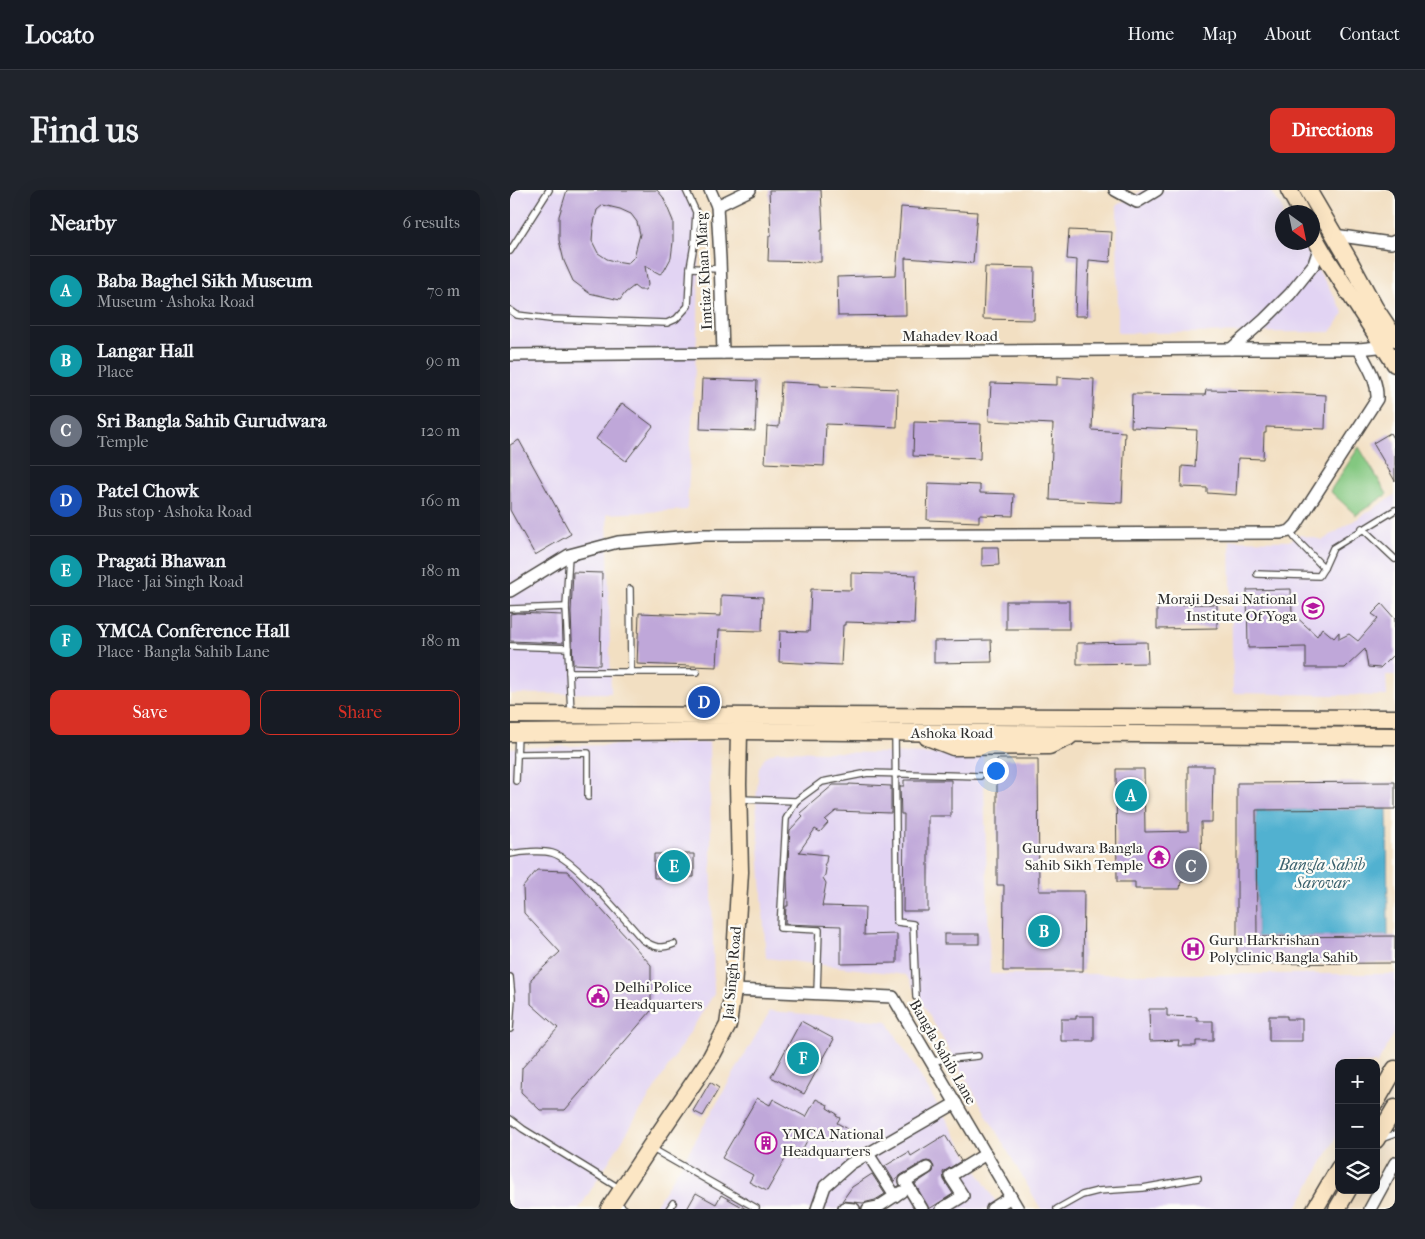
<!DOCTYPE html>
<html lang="en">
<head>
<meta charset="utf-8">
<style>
  body { margin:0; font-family:"IM FELL French Canon",serif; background:#20242c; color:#f1f3f6 }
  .controls { position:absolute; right:15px; bottom:15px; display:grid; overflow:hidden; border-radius:10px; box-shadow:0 5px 20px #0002 }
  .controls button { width:45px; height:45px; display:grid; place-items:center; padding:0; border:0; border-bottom:1px solid #363941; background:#171b24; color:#f1f3f6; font:25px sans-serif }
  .compass { position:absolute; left:765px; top:15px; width:45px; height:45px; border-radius:50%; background:#171b24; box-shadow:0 5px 20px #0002; rotate:147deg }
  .you { position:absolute; left:485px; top:580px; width:18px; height:18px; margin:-12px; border:4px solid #fff; border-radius:50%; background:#1a73e8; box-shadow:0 0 0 8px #1a73e833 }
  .badge { display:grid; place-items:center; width:32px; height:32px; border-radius:50%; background:#d93025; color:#fff; font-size:16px; font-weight:700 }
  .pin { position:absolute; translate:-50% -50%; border:2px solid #fff; box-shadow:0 1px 5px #0006 }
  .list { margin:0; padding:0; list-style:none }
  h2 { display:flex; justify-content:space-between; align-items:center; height:65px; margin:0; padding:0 20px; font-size:21px }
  h2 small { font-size:16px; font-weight:400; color:#9ea1a6 }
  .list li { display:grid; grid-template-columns:32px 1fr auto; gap:15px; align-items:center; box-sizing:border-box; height:70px; padding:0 20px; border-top:1px solid #363941 }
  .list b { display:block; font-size:19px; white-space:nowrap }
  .list p { margin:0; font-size:16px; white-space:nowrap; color:#9ea1a6 }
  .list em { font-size:16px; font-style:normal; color:#9ea1a6 }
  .actions { display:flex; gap:10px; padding:15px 20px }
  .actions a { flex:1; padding:11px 0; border:1px solid #d93025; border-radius:10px; text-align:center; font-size:18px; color:#d93025 }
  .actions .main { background:#d93025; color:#fff }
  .icon { flex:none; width:28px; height:28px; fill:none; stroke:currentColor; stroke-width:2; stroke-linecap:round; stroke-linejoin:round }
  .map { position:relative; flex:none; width:885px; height:1019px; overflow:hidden; border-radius:10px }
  header { display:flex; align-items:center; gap:30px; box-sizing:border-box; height:70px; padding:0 25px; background:#171b24; border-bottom:1px solid #363941 }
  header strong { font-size:24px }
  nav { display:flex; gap:28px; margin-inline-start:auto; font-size:18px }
  .intro { display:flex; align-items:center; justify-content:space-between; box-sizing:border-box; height:120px; padding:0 30px }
  h1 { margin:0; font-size:35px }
  .button { padding:12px 22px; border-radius:10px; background:#d93025; color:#fff; font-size:18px; font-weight:700 }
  main { display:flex; gap:30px; padding:0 30px }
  aside { flex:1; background:#171b24; border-radius:10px; box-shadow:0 5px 20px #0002 }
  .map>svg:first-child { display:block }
  .built { fill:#e2d4f3 }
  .green { fill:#83c780; stroke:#577956 }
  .water { fill:#51b1d0; stroke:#3e6e7e }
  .building { fill:#bfa7d9; fill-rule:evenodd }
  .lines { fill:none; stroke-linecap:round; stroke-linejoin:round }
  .lane-casing { stroke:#494642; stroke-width:8 }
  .street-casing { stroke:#494642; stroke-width:14 }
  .secondary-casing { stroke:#494642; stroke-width:19 }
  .lane { stroke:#fff; stroke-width:5.5 }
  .street { stroke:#fff; stroke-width:11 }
  .secondary { stroke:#fce6c4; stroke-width:16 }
  .labels { text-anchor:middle; stroke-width:4.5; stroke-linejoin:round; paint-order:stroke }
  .street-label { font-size:15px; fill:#2b2b2b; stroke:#fdfcf7 }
  .poi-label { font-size:15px; fill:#2b2b2b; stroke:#fdfcf7; text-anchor:start }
  .water-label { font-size:16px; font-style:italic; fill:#3a616d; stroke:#fdfcf7 }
</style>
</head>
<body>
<header>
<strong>Locato</strong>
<nav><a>Home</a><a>Map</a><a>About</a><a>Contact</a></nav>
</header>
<div class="intro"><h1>Find us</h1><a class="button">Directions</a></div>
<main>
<aside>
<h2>Nearby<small>6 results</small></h2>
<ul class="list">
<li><span class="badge" style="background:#0f9aa8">A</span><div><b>Baba Baghel Sikh Museum</b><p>Museum · Ashoka Road</p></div><em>70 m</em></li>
<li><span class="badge" style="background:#0f9aa8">B</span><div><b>Langar Hall</b><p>Place</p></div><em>90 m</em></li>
<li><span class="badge" style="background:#6b7280">C</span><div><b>Sri Bangla Sahib Gurudwara</b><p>Temple</p></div><em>120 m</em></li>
<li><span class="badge" style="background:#1a4fb4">D</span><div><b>Patel Chowk</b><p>Bus stop · Ashoka Road</p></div><em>160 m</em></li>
<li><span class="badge" style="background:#0f9aa8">E</span><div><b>Pragati Bhawan</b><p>Place · Jai Singh Road</p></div><em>180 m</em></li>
<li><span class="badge" style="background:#0f9aa8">F</span><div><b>YMCA Conference Hall</b><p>Place · Bangla Sahib Lane</p></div><em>180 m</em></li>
</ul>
<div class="actions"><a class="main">Save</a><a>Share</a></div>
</aside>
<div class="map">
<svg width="885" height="1019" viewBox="0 0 885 1019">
  <rect width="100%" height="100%" fill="#fdfcf7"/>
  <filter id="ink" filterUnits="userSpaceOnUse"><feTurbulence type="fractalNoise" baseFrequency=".02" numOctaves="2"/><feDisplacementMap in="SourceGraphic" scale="10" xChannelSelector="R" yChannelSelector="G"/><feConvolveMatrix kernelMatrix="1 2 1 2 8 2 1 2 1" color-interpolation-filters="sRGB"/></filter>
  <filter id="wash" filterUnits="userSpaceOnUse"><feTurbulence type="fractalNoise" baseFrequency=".0096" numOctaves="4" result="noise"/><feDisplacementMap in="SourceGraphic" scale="20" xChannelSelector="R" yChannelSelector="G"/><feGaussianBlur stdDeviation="1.12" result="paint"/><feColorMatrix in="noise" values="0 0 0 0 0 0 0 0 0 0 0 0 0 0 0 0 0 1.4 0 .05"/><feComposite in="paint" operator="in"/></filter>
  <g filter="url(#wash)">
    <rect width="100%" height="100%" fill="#f2dfc2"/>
    <g class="built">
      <polygon points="0,0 176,0 190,29 188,126 177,320 97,324 101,503 0,504"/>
      <polygon points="634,0 761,0 774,22 772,22 772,52 792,53 834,123 821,142 608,143 607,15"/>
      <polygon points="885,305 885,485 876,485 877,506 723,503 720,350 779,351 790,345 813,350"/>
      <polygon points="199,552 204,804 69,1019 0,1019 0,558"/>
      <polygon points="267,561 473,565 480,784 885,784 885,842 866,876 866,873 829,873 829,943 786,1019 531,1019 396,785 256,768 246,610 249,578 255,567"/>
      <polygon points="260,821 377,831 490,1019 143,1019 171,975"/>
    </g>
    <polygon class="green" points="849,257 877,304 846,325 820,301"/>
    <polygon class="water" points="877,619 878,746 747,747 746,620"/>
    <g id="blocks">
      <g class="building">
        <path d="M57,0H147L153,7L163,31V52L161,68L154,81L150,84L135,76L138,95L135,100H129L124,96L115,103L110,110L79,103L63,91L54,71L49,50V26ZM93,15L110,19L121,24L127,32L130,44L124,67L118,73L105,71L97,69L88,63L82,51L83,37L87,20Z"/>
        <polygon points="259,0 311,0 313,40 311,40 311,72 258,71 259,46 261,46"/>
        <polygon points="391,17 467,22 463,73 395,68 396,125 328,126 327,87 386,85"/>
        <polygon points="559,40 602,42 600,72 579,70 577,126 565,126 567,70 557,69"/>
        <polygon points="475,77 525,78 524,130 473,129"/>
        <polygon points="547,187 584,189 582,240 615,242 612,313 540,310 543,234 479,231 481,193 547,195"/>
        <polygon points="192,189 247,191 245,241 190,239"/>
        <polygon points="271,192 310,194 310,196 388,199 387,237 316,234 314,276 255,273 257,236 269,237"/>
        <polygon points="696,200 758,201 758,202 816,205 815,239 756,237 756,243 754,243 753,269 728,268 726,305 697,303 697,298 671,297 672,276 685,277 687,240 621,237 622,204 695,205"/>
        <polygon points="112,213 143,236 116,271 86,249"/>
        <polygon points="404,232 471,234 470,269 403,266"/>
        <polygon points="880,243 885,252 885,291 863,253"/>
        <polygon points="9,250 61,344 25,365 0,320 0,255"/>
        <polygon points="418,293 470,295 470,303 504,304 503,326 469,325 469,332 417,330"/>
        <polygon points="472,357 488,357 489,375 472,376"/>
        <polygon points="63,382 92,383 90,475 63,474 61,422"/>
        <polygon points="341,383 406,385 404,434 335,432 335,435 333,435 331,475 269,472 270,441 299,442 301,399 341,400"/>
        <polygon points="781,399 782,423 807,446 812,438 824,448 829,442 829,449 839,444 848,451 868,428 862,424 872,414 885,429 885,463 870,478 858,477 855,459 835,478 796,478 796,457 738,458 737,400"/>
        <polygon points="211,405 253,407 252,441 209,440 207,477 127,474 129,423 211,426"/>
        <rect x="496" y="411" width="63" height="28"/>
        <polygon points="707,414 707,438 647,439 647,415"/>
        <polygon points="7,423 52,425 53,453 0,451 0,424"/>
        <polygon points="481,450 482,472 424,473 424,451"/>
        <polygon points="637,452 638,473 567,474 567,453"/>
        <polygon points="487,569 528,569 529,701 574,701 573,781 493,781 494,695 487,695"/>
        <polygon points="678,576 703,576 702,632 691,632 692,691 671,692 670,699 625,699 625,692 607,692 606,579 634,579 635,642 678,641"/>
        <polygon points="394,590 441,590 441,626 418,626 418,721 393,721 394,624 391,624 390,596 394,596"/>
        <polygon points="885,592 885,619 746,620 747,747 885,746 885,773 727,774 727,593"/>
        <polygon points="339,594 381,596 381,623 326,621 315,630 318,633 310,642 305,639 289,662 317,665 316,672 314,675 316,679 315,685 313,688 316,693 312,716 355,717 354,745 387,744 387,773 331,774 331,736 275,734 276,716 278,716 277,687 280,640 293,626 290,623 323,595 339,595"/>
        <polygon points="144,664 184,664 184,687 144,688"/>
        <polygon points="27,680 57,681 141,775 141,821 55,920 30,920 11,902 12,878 48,838 21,814 21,789 50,762 14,723 13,697"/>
        <rect x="434" y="744" width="35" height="10"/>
        <polygon points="639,819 657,819 657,826 687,827 687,831 703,831 703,851 686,851 686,856 668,856 669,850 640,851"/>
        <polygon points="566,826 584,826 584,851 551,851 551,829 566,829"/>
        <polygon points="759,826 777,826 777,829 792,829 792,851 759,851"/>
        <polygon points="291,831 324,849 294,904 261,887"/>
        <polygon points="200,892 209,898 193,926 183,921"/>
        <polygon points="247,908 260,915 263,909 296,927 306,909 318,915 317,918 327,924 326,926 330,928 327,933 338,939 331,951 325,947 322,951 303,940 287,969 278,964 257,1001 239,992 243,985 212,968"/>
        <polygon points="435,945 451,971 433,982 434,990 443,1004 419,1019 405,994 423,982 424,977 421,972 417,971 413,972 391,985 384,991 375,976 399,962 401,966"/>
        <polygon points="362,984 375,1004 365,1010 353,1013 332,1011 342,997"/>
        <polygon points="186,1003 206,1014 211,1005 236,1019 177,1019"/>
      </g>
    </g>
  </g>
  <g filter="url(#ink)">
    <use href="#blocks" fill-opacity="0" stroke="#494642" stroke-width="1"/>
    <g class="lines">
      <g class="lane-casing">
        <g id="lane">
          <polyline points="0,61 39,0"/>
          <polyline points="180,78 210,79"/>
          <polyline points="0,120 7,125 40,129 157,133 166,129 178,116 180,78 184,55 186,22 176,0"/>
          <polyline points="852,338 885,369"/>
          <polyline points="780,341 785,348 814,378"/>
          <polyline points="59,365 56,417 61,523"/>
          <polyline points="747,384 809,386 814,378 823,358 885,320"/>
          <polyline points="120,399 121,482"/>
          <polyline points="0,419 56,417"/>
          <polyline points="0,456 58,458"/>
          <polyline points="59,482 187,482"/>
          <polyline points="385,543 387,732 403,734 406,807"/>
          <polyline points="7,564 78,563 78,607"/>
          <polyline points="6,591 8,545"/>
          <polyline points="230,609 286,611"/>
          <path d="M0,664C10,662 31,660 42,663C65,669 115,730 133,750C145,758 151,759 164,754"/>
          <polyline points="0,787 2,808 0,839"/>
          <polyline points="307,803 309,740 270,738 276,629 286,611 312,592 358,583 470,586"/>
          <polyline points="421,871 468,866"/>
          <polyline points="0,929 13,939 109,998"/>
          <polyline points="871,949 885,944"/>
          <polyline points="141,958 246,1018"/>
          <polyline points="105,1012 115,1019"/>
          <polyline points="159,1019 163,1013"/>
          <polyline points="547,1019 572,1005 588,1001 633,998 688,988"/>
        </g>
      </g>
      <g class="street-casing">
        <g id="street">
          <polyline points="200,0 207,16 210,69 213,163"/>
          <polyline points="605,0 627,12 647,0"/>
          <polyline points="207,16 240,0"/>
          <polyline points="824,45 881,53 885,51"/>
          <polyline points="721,159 754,130 780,104 804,74 810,56"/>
          <polyline points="0,165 721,159 849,159 868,157 878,154"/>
          <path d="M0,401L59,365L108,352L194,345L771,343L780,341L786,335L867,209C868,190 857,175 849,159"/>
          <polyline points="223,800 383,807 508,1019"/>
          <polyline points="358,964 385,1006"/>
          <polyline points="334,1018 344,1019"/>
          <polyline points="307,1019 315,996 340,974 446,913"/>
          <polyline points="358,1019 368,1017 391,1002"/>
          <polyline points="412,1019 395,991 417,978"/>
          <polyline points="432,1019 453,1006 440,986 476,964"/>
          <polyline points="482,1019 501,1007"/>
          <polyline points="860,1019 885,973"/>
        </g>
      </g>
      <g class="secondary-casing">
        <g id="secondary">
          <polyline points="779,0 791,22"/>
          <polyline points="798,0 839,70 865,118 885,148"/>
          <polyline points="802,43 814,64 885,174"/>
          <polyline points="0,525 885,528"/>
          <polyline points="0,543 229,541 885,546"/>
          <polyline points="417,547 443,557 539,556 559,547"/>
          <polyline points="866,912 885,879"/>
          <polyline points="866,950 885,918"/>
          <polyline points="99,1019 140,957 201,867 218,835 223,800 230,682 228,594 229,541"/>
          <polyline points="805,1019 829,978"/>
          <polyline points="827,1019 838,1000"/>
        </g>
      </g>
      <use href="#lane" class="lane"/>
      <use href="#street" class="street"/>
      <use href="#secondary" class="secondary"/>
    </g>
  </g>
  <defs>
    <g id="university-ring" transform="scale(1.125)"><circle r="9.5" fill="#fdfcf7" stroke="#b5179e" stroke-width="1.5"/><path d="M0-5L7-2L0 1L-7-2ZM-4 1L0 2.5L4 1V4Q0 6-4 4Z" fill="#b5179e"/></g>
    <g id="temple-ring" transform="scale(1.125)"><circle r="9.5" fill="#fdfcf7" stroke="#b5179e" stroke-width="1.5"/><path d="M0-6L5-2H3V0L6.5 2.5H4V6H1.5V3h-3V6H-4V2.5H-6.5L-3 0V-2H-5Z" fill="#b5179e"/></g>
    <g id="hospital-ring" transform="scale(1.125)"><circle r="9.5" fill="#fdfcf7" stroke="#b5179e" stroke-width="1.5"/><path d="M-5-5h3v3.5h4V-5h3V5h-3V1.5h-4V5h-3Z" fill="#b5179e"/></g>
    <g id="civic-ring" transform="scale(1.125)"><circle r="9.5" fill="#fdfcf7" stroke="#b5179e" stroke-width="1.5"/><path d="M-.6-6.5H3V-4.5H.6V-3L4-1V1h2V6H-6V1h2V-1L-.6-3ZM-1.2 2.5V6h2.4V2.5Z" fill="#b5179e"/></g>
    <g id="building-ring" transform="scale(1.125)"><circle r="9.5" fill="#fdfcf7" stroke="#b5179e" stroke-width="1.5"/><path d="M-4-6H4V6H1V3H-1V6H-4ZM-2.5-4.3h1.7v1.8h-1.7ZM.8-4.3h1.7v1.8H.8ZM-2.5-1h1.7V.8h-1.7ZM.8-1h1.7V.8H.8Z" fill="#b5179e"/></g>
  </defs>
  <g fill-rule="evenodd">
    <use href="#university-ring" x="803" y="418"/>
    <use href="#temple-ring" x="649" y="667"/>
    <use href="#hospital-ring" x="683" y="759"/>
    <use href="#civic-ring" x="88" y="806"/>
    <use href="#building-ring" x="256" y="953"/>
  </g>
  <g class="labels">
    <g class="street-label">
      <text transform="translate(194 81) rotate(-93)" y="5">Imtiaz Khan Marg</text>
      <text x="440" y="151">Mahadev Road</text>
      <text x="442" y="548">Ashoka Road</text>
      <text transform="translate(222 783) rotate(-85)" y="5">Jai Singh Road</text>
      <text transform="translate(433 862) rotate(60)" y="5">Bangla Sahib Lane</text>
    </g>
    <g class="poi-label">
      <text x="787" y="414" text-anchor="end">Moraji Desai National<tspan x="787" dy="17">Institute Of Yoga</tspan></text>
      <text x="633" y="663" text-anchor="end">Gurudwara Bangla<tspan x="633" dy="17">Sahib Sikh Temple</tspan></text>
      <text x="699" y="755">Guru Harkrishan<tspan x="699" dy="17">Polyclinic Bangla Sahib</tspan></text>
      <text x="104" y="802">Delhi Police<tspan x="104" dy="17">Headquarters</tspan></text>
      <text x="272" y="949">YMCA National<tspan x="272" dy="17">Headquarters</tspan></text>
    </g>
    <g class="water-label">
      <text x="812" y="680">Bangla Sahib<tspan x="812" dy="18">Sarovar</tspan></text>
    </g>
  </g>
</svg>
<div class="controls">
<button>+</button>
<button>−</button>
<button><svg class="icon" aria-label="layers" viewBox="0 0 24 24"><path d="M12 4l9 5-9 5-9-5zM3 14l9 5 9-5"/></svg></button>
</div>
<svg class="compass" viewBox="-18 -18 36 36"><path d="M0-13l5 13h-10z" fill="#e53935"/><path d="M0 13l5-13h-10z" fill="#9ea1a6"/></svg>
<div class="you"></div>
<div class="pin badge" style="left:621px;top:605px;background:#0f9aa8">A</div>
<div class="pin badge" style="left:534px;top:741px;background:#0f9aa8">B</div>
<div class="pin badge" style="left:681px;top:676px;background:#6b7280">C</div>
<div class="pin badge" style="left:194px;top:512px;background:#1a4fb4">D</div>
<div class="pin badge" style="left:164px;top:676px;background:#0f9aa8">E</div>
<div class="pin badge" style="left:293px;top:868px;background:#0f9aa8">F</div>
</div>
</main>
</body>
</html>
